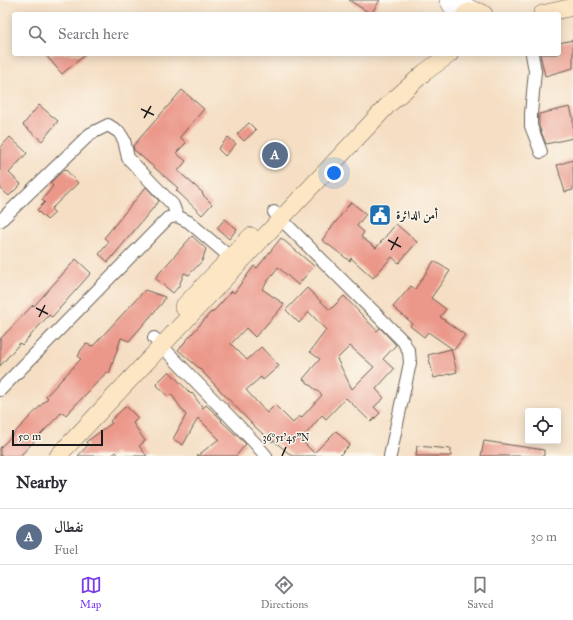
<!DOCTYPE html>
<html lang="en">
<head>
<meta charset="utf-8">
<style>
  body { margin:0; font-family:"IM FELL Great Primer",Amiri,serif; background:#f2f2f3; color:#2b2b33 }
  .controls { position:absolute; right:12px; bottom:12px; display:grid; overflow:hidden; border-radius:4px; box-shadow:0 2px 10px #0003 }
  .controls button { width:36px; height:36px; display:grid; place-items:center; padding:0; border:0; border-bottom:1px solid #e1e1e2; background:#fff; color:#2b2b33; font:20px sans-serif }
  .scale { position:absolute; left:12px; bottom:10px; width:91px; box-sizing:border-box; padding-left:4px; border:2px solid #1c1c1c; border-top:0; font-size:11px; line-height:14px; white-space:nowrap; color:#1c1c1c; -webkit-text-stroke:3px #fbf7ec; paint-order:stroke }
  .you { position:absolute; left:334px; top:173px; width:14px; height:14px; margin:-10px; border:3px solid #fff; border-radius:50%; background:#1a73e8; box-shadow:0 0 0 6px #1a73e833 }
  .badge { display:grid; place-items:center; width:26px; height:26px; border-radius:50%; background:#7c3aed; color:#fff; font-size:13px; font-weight:700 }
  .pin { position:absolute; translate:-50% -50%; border:2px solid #fff; box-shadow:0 1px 4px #0006 }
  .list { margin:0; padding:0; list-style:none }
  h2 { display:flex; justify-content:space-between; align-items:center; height:52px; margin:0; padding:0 16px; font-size:17px }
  h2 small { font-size:13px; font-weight:400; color:#7c7c81 }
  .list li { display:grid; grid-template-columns:26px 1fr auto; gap:12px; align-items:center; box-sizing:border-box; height:56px; padding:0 16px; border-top:1px solid #e1e1e2 }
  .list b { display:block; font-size:15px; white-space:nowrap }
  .list p { margin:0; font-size:13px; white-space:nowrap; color:#7c7c81 }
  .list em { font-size:13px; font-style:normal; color:#7c7c81 }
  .icon { flex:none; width:22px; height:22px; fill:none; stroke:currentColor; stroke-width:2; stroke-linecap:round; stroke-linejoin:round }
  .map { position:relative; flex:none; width:573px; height:456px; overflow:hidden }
  .search { position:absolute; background:#fff; box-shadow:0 2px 10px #0003; left:12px; right:12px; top:12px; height:44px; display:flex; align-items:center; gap:10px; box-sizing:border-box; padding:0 14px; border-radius:4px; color:#7c7c81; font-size:15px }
  .sheet { height:108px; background:#fff }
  nav { display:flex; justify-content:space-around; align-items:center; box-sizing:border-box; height:56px; border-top:1px solid #e1e1e2; background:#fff; font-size:11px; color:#7c7c81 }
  nav a { display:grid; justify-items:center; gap:2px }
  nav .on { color:#7c3aed }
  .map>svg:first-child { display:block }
  .building { fill:#eb9789; fill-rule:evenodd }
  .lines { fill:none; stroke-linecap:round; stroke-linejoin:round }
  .minor-casing { stroke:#686056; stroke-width:14 }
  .tertiary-casing { stroke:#686056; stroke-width:16 }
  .secondary-casing { stroke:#686056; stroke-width:18 }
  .minor { stroke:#fff; stroke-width:12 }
  .tertiary { stroke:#fff; stroke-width:15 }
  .secondary { stroke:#fce6c4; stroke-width:17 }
  .ticks { fill:none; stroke:#1c1c1c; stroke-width:1.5 }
  .labels { text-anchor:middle; stroke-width:3; stroke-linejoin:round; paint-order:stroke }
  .poi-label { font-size:12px; font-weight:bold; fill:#1c1c1c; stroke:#fbf7ec; text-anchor:start }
  .ticks-label { font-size:10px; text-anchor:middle; fill:#1c1c1c; stroke:#fbf7ec; stroke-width:3; stroke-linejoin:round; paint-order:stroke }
</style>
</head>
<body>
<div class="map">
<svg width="573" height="456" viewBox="0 0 573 456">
  <rect width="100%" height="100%" fill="#fbf7ec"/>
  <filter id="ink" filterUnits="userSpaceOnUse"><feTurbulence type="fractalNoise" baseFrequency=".025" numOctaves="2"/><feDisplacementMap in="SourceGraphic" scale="8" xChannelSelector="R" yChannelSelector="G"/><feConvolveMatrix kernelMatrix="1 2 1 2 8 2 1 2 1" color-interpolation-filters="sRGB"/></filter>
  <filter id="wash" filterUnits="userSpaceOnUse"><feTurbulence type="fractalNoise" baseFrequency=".012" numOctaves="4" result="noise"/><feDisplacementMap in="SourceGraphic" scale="16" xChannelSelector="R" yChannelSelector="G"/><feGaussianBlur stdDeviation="0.9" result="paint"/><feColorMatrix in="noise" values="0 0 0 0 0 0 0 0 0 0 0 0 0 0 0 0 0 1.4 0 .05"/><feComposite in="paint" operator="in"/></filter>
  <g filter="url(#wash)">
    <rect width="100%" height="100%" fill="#f5dec3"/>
    <g id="blocks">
      <g class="building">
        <polygon points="349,0 380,0 371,14"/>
        <polygon points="573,40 573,68 545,76 540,54 559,54 559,43"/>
        <polygon points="45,54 86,54 62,74"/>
        <polygon points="182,90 204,109 180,137 186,143 176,153 186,161 178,171 203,193 202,194 212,204 202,215 176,190 178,188 134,150 133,146"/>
        <polygon points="39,105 58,121 42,141 23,125"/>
        <polygon points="570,107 573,118 573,138 546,144 539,126 539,114"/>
        <polygon points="249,123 256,130 244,141 237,134"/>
        <polygon points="10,137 27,153 9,173 21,184 9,196 0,188 0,148"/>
        <polygon points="228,137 236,144 225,156 218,149"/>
        <polygon points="573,160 573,190 565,192 557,165"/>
        <polygon points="65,169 78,183 51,209 55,213 47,220 37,210 45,202 42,200 53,186 50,183"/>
        <polygon points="146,187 159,201 108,262 99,254 109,242 104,238"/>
        <polygon points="351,202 366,214 357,226 364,232 361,237 376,248 396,224 417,242 399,263 392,257 373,278 351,258 350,261 322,240"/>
        <polygon points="225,219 237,229 229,239 217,228"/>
        <polygon points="192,236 206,249 202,261 189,275 184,273 179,286 173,293 155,278"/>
        <path d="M281,238L314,266L298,285L278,267L262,289L284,304L277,313L255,337L246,328L231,344L247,360L261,347L279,366L263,380L261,377L246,390L267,413L275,405L293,423L299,416L301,418L322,395L303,379L320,359L310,352L326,330L309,312L299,323L286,310L307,288L330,310L344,296L377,331L380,328L396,345L383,359L394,369L376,389L384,398L374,407L380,413L371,422L346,398L326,419L322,415L301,440L314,453L336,431L350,445L339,456H292L273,440L272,442L253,425L199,368L178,350L211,312L212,313L232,291L234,293L254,266L257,268ZM350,346L374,367L352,389L337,359Z"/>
        <polygon points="76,259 91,273 52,317 49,315 22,345 20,343 0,366 0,339 33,305 34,306"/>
        <polygon points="434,261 450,271 431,298 446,309 440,317 465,335 454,350 428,332 424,337 410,326 412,323 393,307 411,286 415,289"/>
        <polygon points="145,290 165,297 163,302 129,341 121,338 109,374 107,372 66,415 62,412 20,456 0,456 0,448 48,398 46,396 81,359 78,357 81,350 86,344 93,346"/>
        <polygon points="451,349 457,372 434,378 428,355"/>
        <polygon points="169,371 191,394 192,393 203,408 206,405 222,420 221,421 246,444 236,456 197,456 219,439 198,418 183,445 173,439 186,415 171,394 168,397 156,384"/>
        <polygon points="126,406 138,418 133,423 145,441 139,446 147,456 119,456 116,452 111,456 78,456 88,445 86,442 112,423 110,421"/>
        <polygon points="484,441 544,450 544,456 481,456"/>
        <polygon points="417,446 451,449 451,456 416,456"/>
      </g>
    </g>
  </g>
  <g filter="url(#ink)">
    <use href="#blocks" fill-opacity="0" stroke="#686056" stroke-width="1"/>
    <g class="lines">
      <g class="minor-casing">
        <g id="minor">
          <polyline points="532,54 535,71 531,114 531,126 541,152"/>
          <polyline points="274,212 403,341 409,352 410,363 390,456"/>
          <polyline points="0,221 90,134 108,125 119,132 124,140 128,158 173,205 177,216"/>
          <polyline points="154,338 255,443 266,456"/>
          <polyline points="0,390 168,218 177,216 189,222 237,263"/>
        </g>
      </g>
      <g class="tertiary-casing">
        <g id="tertiary">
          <polyline points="447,0 455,14"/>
          <polyline points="455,0 477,11"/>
        </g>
      </g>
      <g class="secondary-casing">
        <g id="secondary">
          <path d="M465,14C471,10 478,10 484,14"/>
          <polyline points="542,14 573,7"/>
          <polyline points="183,307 251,236"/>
          <polyline points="58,456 388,105 425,72 450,54"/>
        </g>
      </g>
      <use href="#minor" class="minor"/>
      <use href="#tertiary" class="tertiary"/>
      <use href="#secondary" class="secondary"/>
    </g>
  </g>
  <path class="ticks" d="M141,109L154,115M144,118L151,106M388,240L401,247M391,250L398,237M36,308L48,314M39,317L45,305M282,456L286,447"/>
  <defs>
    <g id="civic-square" transform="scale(1.15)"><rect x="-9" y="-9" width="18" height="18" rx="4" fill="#1f6fb2" stroke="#fbf7ec"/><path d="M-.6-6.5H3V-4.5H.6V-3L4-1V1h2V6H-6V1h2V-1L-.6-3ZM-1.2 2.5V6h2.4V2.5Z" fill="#fff"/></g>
  </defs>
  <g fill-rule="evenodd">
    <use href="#civic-square" x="380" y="215"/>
  </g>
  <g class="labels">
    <g class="poi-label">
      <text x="396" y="219">أمن الدائرة</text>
    </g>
  </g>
  <g class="ticks-label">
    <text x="286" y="441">36°51'45"N</text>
  </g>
</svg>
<div class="controls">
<button><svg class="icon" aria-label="locate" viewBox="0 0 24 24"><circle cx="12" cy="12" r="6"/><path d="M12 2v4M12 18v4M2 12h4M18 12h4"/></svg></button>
</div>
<div class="scale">50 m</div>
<div class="you"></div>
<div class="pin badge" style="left:275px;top:155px;background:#5c6f8a">A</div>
<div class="search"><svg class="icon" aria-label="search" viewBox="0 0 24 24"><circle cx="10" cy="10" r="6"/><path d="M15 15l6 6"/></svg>Search here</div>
</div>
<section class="sheet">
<h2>Nearby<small></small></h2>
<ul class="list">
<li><span class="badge" style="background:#5c6f8a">A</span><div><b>نفطال</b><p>Fuel</p></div><em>30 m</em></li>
</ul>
</section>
<nav>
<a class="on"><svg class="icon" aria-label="map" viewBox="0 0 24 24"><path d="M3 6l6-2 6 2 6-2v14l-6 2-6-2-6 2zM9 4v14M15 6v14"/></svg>Map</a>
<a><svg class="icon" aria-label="directions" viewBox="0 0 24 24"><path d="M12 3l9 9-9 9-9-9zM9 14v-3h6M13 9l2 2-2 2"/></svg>Directions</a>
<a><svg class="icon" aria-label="saved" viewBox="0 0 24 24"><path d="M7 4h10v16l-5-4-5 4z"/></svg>Saved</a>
</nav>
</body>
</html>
